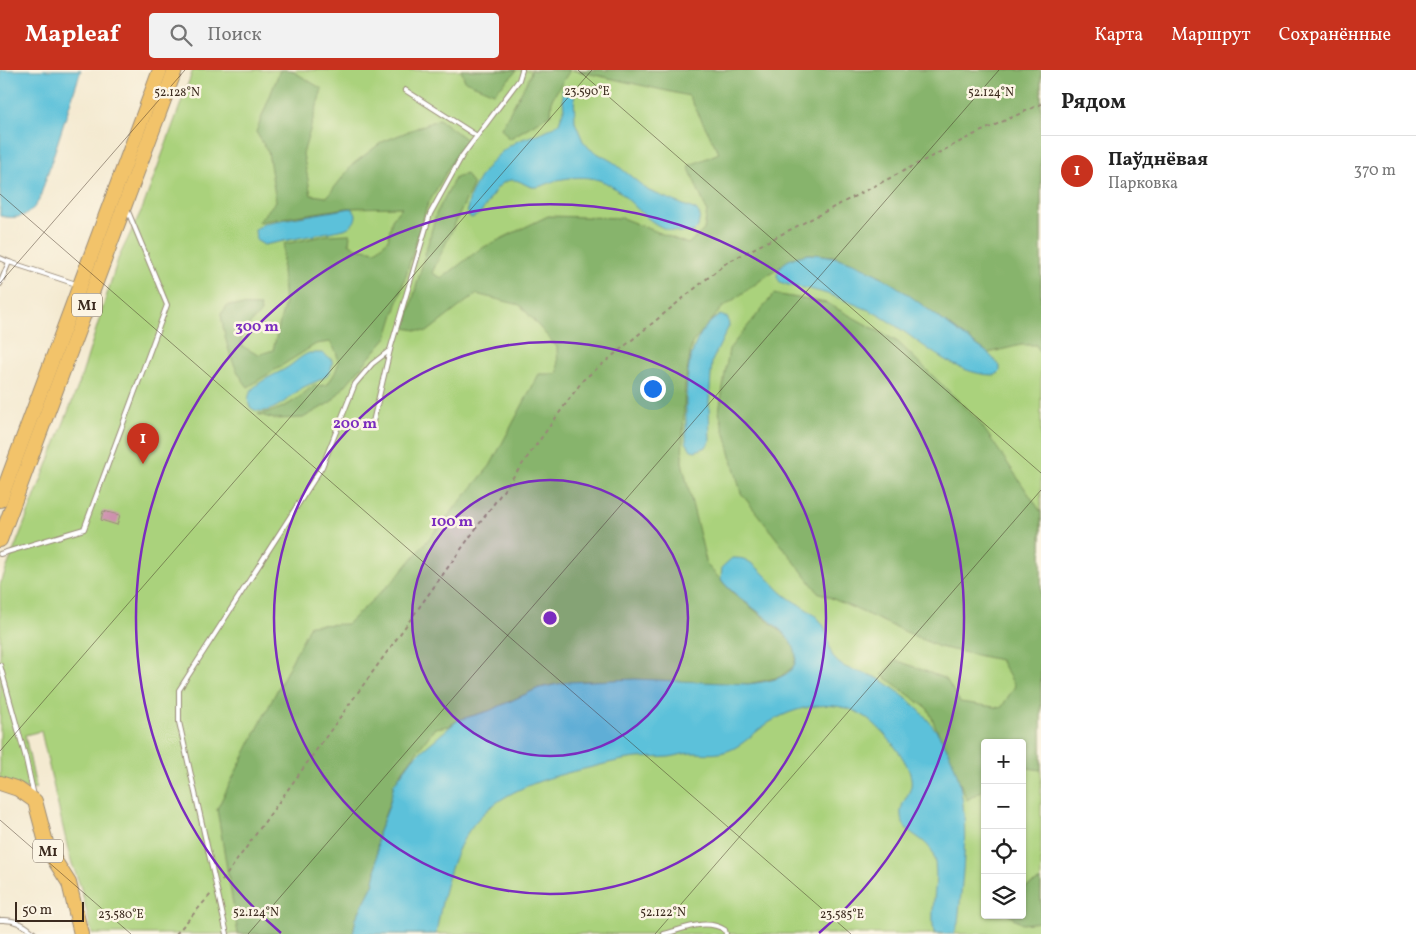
<!DOCTYPE html>
<html lang="ru">
<head>
<meta charset="utf-8">
<style>
  body { margin:0; font-family:Vollkorn,serif; background:#f2f2f2; color:#222 }
  .controls { position:absolute; right:15px; bottom:15px; display:grid; overflow:hidden; border-radius:5px; box-shadow:0 1px 4px #0004 }
  .controls button { width:45px; height:45px; display:grid; place-items:center; padding:0; border:0; border-bottom:1px solid #e0e0e0; background:#fff; color:#222; font:25px sans-serif }
  .scale { position:absolute; left:15px; bottom:12px; width:69px; box-sizing:border-box; padding-left:5px; border:2px solid #3b2a1e; border-top:0; font-size:14px; line-height:18px; white-space:nowrap; color:#3b2a1e; -webkit-text-stroke:4px #fcf5e5; paint-order:stroke }
  .you { position:absolute; left:652px; top:318px; width:18px; height:18px; margin:-12px; border:4px solid #fff; border-radius:50%; background:#1a73e8; box-shadow:0 0 0 8px #1a73e833 }
  .badge { display:grid; place-items:center; width:32px; height:32px; border-radius:50%; background:#c8321e; color:#fff; font-size:16px; font-weight:700 }
  .pin { position:absolute; translate:-50% -41px; filter:drop-shadow(0 1px 2px #0008) }
  .pin::after { content:''; position:absolute; top:26px; width:18px; height:15px; background:inherit; clip-path:polygon(0 0,100% 0,50% 100%) }
  .list { margin:0; padding:0; list-style:none }
  h2 { display:flex; justify-content:space-between; align-items:center; height:65px; margin:0; padding:0 20px; font-size:21px }
  h2 small { font-size:16px; font-weight:400; color:#767676 }
  .list li { display:grid; grid-template-columns:32px 1fr auto; gap:15px; align-items:center; box-sizing:border-box; height:70px; padding:0 20px; border-top:1px solid #e0e0e0 }
  .list b { display:block; font-size:19px; white-space:nowrap }
  .list p { margin:0; font-size:16px; white-space:nowrap; color:#767676 }
  .list em { font-size:16px; font-style:normal; color:#767676 }
  .icon { flex:none; width:28px; height:28px; fill:none; stroke:currentColor; stroke-width:2; stroke-linecap:round; stroke-linejoin:round }
  .map { position:relative; flex:none; width:1041px; height:864px; overflow:hidden }
  header { display:flex; align-items:center; gap:30px; box-sizing:border-box; height:70px; padding:0 25px; background:#c8321e; color:#fff }
  header strong { font-size:24px }
  nav { display:flex; gap:28px; margin-inline-start:auto; font-size:18px }
  .search { width:350px; height:45px; background:#f2f2f2; display:flex; align-items:center; gap:12px; box-sizing:border-box; padding:0 18px; border-radius:5px; color:#767676; font-size:19px }
  main { display:flex }
  aside { flex:1; background:#fff }
  .map>svg:first-child { display:block }
  .green { fill:#aad27c; stroke:#727e4d; fill-rule:evenodd }
  .forest { fill:#87b46c; stroke:#616f45 }
  .water { fill:#5cc1da; stroke:#4c767c }
  .building { fill:#ce91ae }
  .lines { fill:none; stroke-linecap:round; stroke-linejoin:round }
  .lane-casing { stroke:#988a78; stroke-width:6 }
  .highway-casing { stroke:#988a78; stroke-width:16 }
  .path { stroke:#988a78; stroke-width:2; stroke-dasharray:4 4; stroke-linecap:butt }
  .lane { stroke:#fff; stroke-width:4 }
  .highway { stroke:#f2c36a; stroke-width:14 }
  .ticks { fill:none; stroke:#3b2a1e; stroke-width:1; stroke-opacity:0.45 }
  .ring { fill:none; stroke:#7b2cbf; stroke-width:2.5 }
  .labels { text-anchor:middle; stroke-width:5; stroke-linejoin:round; paint-order:stroke }
  .shield { fill:#fcf5e5; stroke:#75675a; stroke-width:1 }
  .shield-label { font-size:14px; font-weight:bold; fill:#3b2a1e }
  .ticks-label { font-size:12px; text-anchor:middle; fill:#3b2a1e; stroke:#fcf5e5; stroke-width:5; stroke-linejoin:round; paint-order:stroke }
  .centre { fill:#7b2cbf; stroke:#fcf5e5; stroke-width:2.5 }
  .ring-label { font-size:15px; text-anchor:middle; font-weight:bold; fill:#7b2cbf; stroke:#fcf5e5; stroke-width:5; stroke-linejoin:round; paint-order:stroke }
</style>
</head>
<body>
<header>
<strong>Mapleaf</strong>
<div class="search"><svg class="icon" aria-label="search" viewBox="0 0 24 24"><circle cx="10" cy="10" r="6"/><path d="M15 15l6 6"/></svg>Поиск</div>
<nav><a>Карта</a><a>Маршрут</a><a>Сохранённые</a></nav>
</header>
<main>
<div class="map">
<svg width="1041" height="864" viewBox="0 0 1041 864">
  <rect width="100%" height="100%" fill="#fcf5e5"/>
  <filter id="ink" filterUnits="userSpaceOnUse"><feTurbulence type="fractalNoise" baseFrequency=".02" numOctaves="2"/><feDisplacementMap in="SourceGraphic" scale="10" xChannelSelector="R" yChannelSelector="G"/><feConvolveMatrix kernelMatrix="1 2 1 2 8 2 1 2 1" color-interpolation-filters="sRGB"/></filter>
  <filter id="wash" filterUnits="userSpaceOnUse"><feTurbulence type="fractalNoise" baseFrequency=".0096" numOctaves="4" result="noise"/><feDisplacementMap in="SourceGraphic" scale="20" xChannelSelector="R" yChannelSelector="G"/><feGaussianBlur stdDeviation="1.12" result="paint"/><feColorMatrix in="noise" values="0 0 0 0 0 0 0 0 0 0 0 0 0 0 0 0 0 1.4 0 .05"/><feComposite in="paint" operator="in"/></filter>
  <g filter="url(#wash)">
    <rect width="100%" height="100%" fill="#f4ead1"/>
    <path class="green" d="M193,0H1041V864H92L81,818L70,788L41,661L25,665L36,718L31,720L0,709V515L79,314L118,189L143,137ZM985,673H1022V845H985Z"/>
    <g class="forest">
      <path d="M280,0H291L322,19L303,84L311,125L327,127L353,94L382,72L439,49L468,71L458,81L427,136L387,267L331,332L303,348L274,349L258,344C279,342 297,331 312,316L327,315C339,298 343,290 330,272L316,274L248,317C231,297 225,270 221,244L228,235L260,236L261,242L241,264L242,276L258,285L273,280L285,232L282,201L284,174L327,165L350,164L349,173L356,178L376,181L388,170L392,149L402,137L347,138L258,152L276,131L268,82L256,62Z"/>
      <polygon points="461,0 516,0 514,4 494,23 465,11"/>
      <polygon points="531,0 570,0 552,29 551,44 509,69 501,58 530,6"/>
      <polygon points="573,0 1041,0 1041,285 1036,275 1021,275 988,283 881,206 834,186 809,184 789,190 722,238 692,273 685,315 682,392 707,495 732,522 788,567 797,582 794,596 780,607 748,614 585,611 553,615 539,618 489,641 458,650 449,656 435,658 400,704 378,764 376,802 373,815 356,848 353,864 238,864 217,739 310,555 347,554 395,509 490,396 539,304 558,304 557,277 520,235 476,224 427,262 405,258 436,144 455,108 466,104 473,115 432,203 442,208 480,179 548,146 622,148 688,174 704,160 707,141 688,96 719,83 689,26"/>
      <polygon points="774,224 827,233 898,272 978,350 1041,442 1041,700 1022,697 1022,673 985,673 985,719 967,730 928,639 882,605 896,590 946,609 960,632 1001,638 1015,616 1000,590 939,577 818,522 741,423 719,342 729,279"/>
      <polygon points="1041,810 1041,852 1022,854 1009,845 1022,845 1022,819"/>
    </g>
    <g class="water">
      <path d="M0,0H81L39,130C30,146 18,150 0,146Z"/>
      <path d="M569,16L574,20L575,52L583,71L590,79L613,92L649,121L696,140L700,145L698,157L693,162C646,168 633,121 599,110C586,106 571,107 558,110C550,112 541,118 532,117C524,115 519,109 511,110C490,113 490,143 471,148C465,143 468,134 470,127C478,105 498,80 520,70C533,65 547,62 559,53L564,39L562,20Z"/>
      <path d="M351,138L356,144C356,152 352,156 344,159L264,175L256,170L255,160L264,153Z"/>
      <path d="M809,184C856,185 893,213 929,240C948,255 968,269 988,283L1000,296V301L996,305C948,306 912,261 871,241C852,233 833,225 813,220C802,217 790,217 780,212L777,207C778,191 796,186 809,184Z"/>
      <path d="M720,245L728,248L729,256L712,291L709,332L710,371L706,377L696,381L691,380L686,372C687,332 679,269 720,245Z"/>
      <path d="M309,283H322L332,290C334,309 314,311 302,318C289,327 267,351 250,337C241,316 272,307 285,299C294,294 299,287 309,283Z"/>
      <path d="M732,488C737,488 742,488 746,490C762,498 772,515 786,526C798,535 813,541 822,553C830,564 827,578 834,588C843,601 862,601 875,607C883,610 890,616 897,621C980,684 967,762 958,853L954,864L934,863C929,836 941,810 933,784C927,767 902,764 901,746C899,734 909,727 911,716C915,696 885,663 871,651C840,625 794,635 764,656C750,666 740,678 724,682C713,685 703,683 692,683C684,683 677,686 669,687C658,688 648,687 637,688C616,690 595,697 575,701C472,726 453,765 436,864H353L356,848L373,815L376,802L378,764L389,736L394,714L413,688L458,650L489,641L539,618L568,612L635,609L748,614C763,612 789,610 795,593C805,563 736,533 721,509L722,497Z"/>
    </g>
    <g id="blocks">
      <polygon class="building" points="103,441 120,445 117,455 101,450"/>
    </g>
  </g>
  <g filter="url(#ink)">
    <use href="#blocks" fill-opacity="0" stroke="#988a78" stroke-width="1"/>
    <g class="lines">
      <g class="lane-casing">
        <g id="lane">
          <polyline points="405,20 477,66"/>
          <polyline points="0,188 9,192"/>
          <polyline points="0,214 9,192 76,214"/>
          <polyline points="373,352 390,280 430,144 462,86 519,10 522,0"/>
          <polyline points="0,484 84,459 167,235 127,139"/>
          <polyline points="0,595 25,685 34,726"/>
          <path d="M0,850C14,849 25,854 35,864"/>
          <polyline points="227,864 179,652 179,620 322,397 355,314 372,294 390,280"/>
          <path d="M664,864C684,859 706,848 725,860L726,864"/>
        </g>
      </g>
      <g class="highway-casing">
        <g id="highway">
          <polyline points="0,430 160,0"/>
          <polyline points="0,470 175,0"/>
          <polyline points="0,713 18,719 35,731 48,780 69,813 81,864"/>
        </g>
      </g>
      <g class="path">
        <polyline points="222,811 583,310 726,193 971,66 1041,34"/>
        <polyline points="176,864 211,824"/>
      </g>
      <use href="#lane" class="lane"/>
      <use href="#highway" class="highway"/>
    </g>
  </g>
  <path class="ticks" d="M578,0L1041,403M0,124L851,864M0,213L185,0M0,681L592,0M0,750L131,864M248,864L999,0M655,864L1041,420"/>
  <circle cx="550" cy="548" r="138" fill="#7b2cbf" fill-opacity=".12"/>
  <g class="ring">
    <circle cx="550" cy="548" r="138"/>
    <circle cx="550" cy="548" r="276"/>
    <path d="M281 863A414 414 0 1 1 819 863"/>
  </g>
  <g class="labels">
    <g class="shield">
      <rect x="72" y="223.5" width="30" height="23" rx="4"/>
      <rect x="33" y="769.5" width="30" height="23" rx="4"/>
    </g>
    <g class="shield-label">
      <text x="87" y="240">М1</text>
      <text x="48" y="786">М1</text>
    </g>
  </g>
  <g class="ticks-label">
    <text x="587" y="25">23.590°E</text>
    <text x="177" y="26">52.128°N</text>
    <text x="991" y="26">52.124°N</text>
    <text x="256" y="846">52.124°N</text>
    <text x="663" y="846">52.122°N</text>
    <text x="121" y="848">23.580°E</text>
    <text x="842" y="848">23.585°E</text>
  </g>
  <circle cx="550" cy="548" r="8" class="centre"/>
  <g class="ring-label">
    <text x="257" y="261">300 m</text>
    <text x="355" y="358">200 m</text>
    <text x="452" y="456">100 m</text>
  </g>
</svg>
<div class="controls">
<button>+</button>
<button>−</button>
<button><svg class="icon" aria-label="locate" viewBox="0 0 24 24"><circle cx="12" cy="12" r="6"/><path d="M12 2v4M12 18v4M2 12h4M18 12h4"/></svg></button>
<button><svg class="icon" aria-label="layers" viewBox="0 0 24 24"><path d="M12 4l9 5-9 5-9-5zM3 14l9 5 9-5"/></svg></button>
</div>
<div class="scale">50 m</div>
<div class="you"></div>
<div class="pin badge" style="left:143px;top:394px">1</div>
</div>
<aside>
<h2>Рядом<small></small></h2>
<ul class="list">
<li><span class="badge">1</span><div><b>Паўднёвая</b><p>Парковка</p></div><em>370 m</em></li>
</ul>
</aside>
</main>
</body>
</html>
